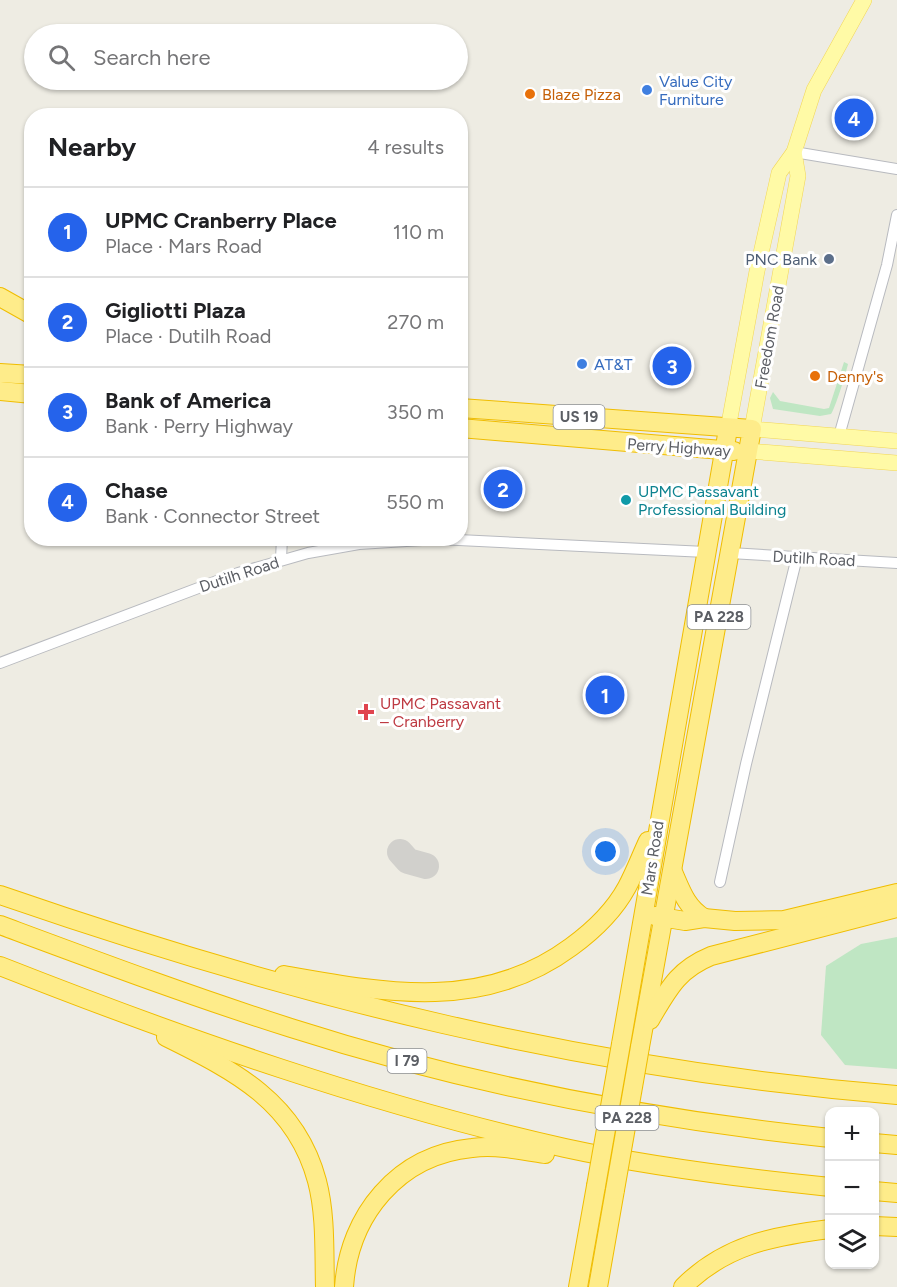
<!DOCTYPE html>
<html lang="en">
<head>
<meta charset="utf-8">
<style>
  body { margin:0; font-family:Figtree,sans-serif; background:#f6f6f6; color:#202124 }
  .controls { position:absolute; right:18px; bottom:18px; display:grid; overflow:hidden; border-radius:12px; box-shadow:0 2px 4px #0004 }
  .controls button { width:54px; height:54px; display:grid; place-items:center; padding:0; border:0; border-bottom:2px solid #e0e0e0; background:#fff; color:#202124; font:30px sans-serif }
  .you { position:absolute; left:606px; top:852px; width:21px; height:21px; margin:-15px; border:4px solid #fff; border-radius:50%; background:#1a73e8; box-shadow:0 0 0 9px #1a73e833 }
  .badge { display:grid; place-items:center; width:39px; height:39px; border-radius:50%; background:#2563eb; color:#fff; font-size:20px; font-weight:700 }
  .pin { position:absolute; translate:-50% -50%; border:3px solid #fff; box-shadow:0 2px 6px #0006 }
  .list { margin:0; padding:0; list-style:none }
  h2 { display:flex; justify-content:space-between; align-items:center; height:78px; margin:0; padding:0 24px; font-size:26px }
  h2 small { font-size:20px; font-weight:400; color:#757577 }
  .list li { display:grid; grid-template-columns:39px 1fr auto; gap:18px; align-items:center; box-sizing:border-box; height:90px; padding:0 24px; border-top:2px solid #e0e0e0 }
  .list b { display:block; font-size:22px; white-space:nowrap }
  .list p { margin:0; font-size:20px; white-space:nowrap; color:#757577 }
  .list em { font-size:20px; font-style:normal; color:#757577 }
  .icon { flex:none; width:33px; height:33px; fill:none; stroke:currentColor; stroke-width:2; stroke-linecap:round; stroke-linejoin:round }
  .map { position:relative; flex:none; width:897px; height:1287px; overflow:hidden }
  .search { position:absolute; background:#fff; box-shadow:0 2px 4px #0004; left:24px; top:24px; width:444px; height:66px; display:flex; align-items:center; gap:15px; box-sizing:border-box; padding:0 21px; border-radius:33px; color:#757577; font-size:22px }
  .panel { position:absolute; background:#fff; box-shadow:0 2px 4px #0004; left:24px; top:108px; width:444px; height:438px; border-radius:24px }
  .map>svg:first-child { display:block }
  .green { fill:#bfe6c3 }
  .lines { fill:none; stroke-linecap:round; stroke-linejoin:round }
  .taxiway { stroke:#d1d0cc; stroke-width:26 }
  .street-casing { stroke:#b8babf; stroke-width:12 }
  .primary-casing { stroke:#f2d657; stroke-width:16 }
  .highway-casing { stroke:#f0bd00; stroke-width:20 }
  .street { stroke:#fff; stroke-width:10 }
  .primary { stroke:#fffaa6; stroke-width:15 }
  .highway { stroke:#feec8a; stroke-width:18 }
  .highway-bridge-casing { stroke:#f0bd00; stroke-width:20; stroke-linecap:butt }
  .highway-bridge { stroke:#feec8a; stroke-width:18 }
  .shop-dot { fill:#3f7fe0; stroke:#fff; stroke-width:2 }
  .food-dot { fill:#e8710a; stroke:#fff; stroke-width:2 }
  .service-dot { fill:#5c6f8a; stroke:#fff; stroke-width:2 }
  .culture-dot { fill:#0f9aa8; stroke:#fff; stroke-width:2 }
  .health-dot { fill:#e0444e; stroke:#fff; stroke-width:2 }
  .labels { text-anchor:middle; stroke-width:6; stroke-linejoin:round; paint-order:stroke }
  .shield { fill:#fff; stroke:#8c8e92; stroke-width:1.5 }
  .shield-label { font-size:15px; font-weight:bold; fill:#5b5e64 }
  .shop-label { font-size:16px; fill:#366cbe; stroke:#fff; text-anchor:start }
  .food-label { font-size:16px; fill:#c56008; stroke:#fff; text-anchor:start }
  .service-label { font-size:16px; fill:#4e5e75; stroke:#fff; text-anchor:end }
  .street-label { font-size:16px; fill:#5b5e64; stroke:#fff }
  .culture-label { font-size:16px; fill:#0d838f; stroke:#fff; text-anchor:start }
  .health-label { font-size:16px; fill:#be3a42; stroke:#fff; text-anchor:start }
</style>
</head>
<body>
<div class="map">
<svg width="897" height="1287" viewBox="0 0 897 1287">
  <rect width="100%" height="100%" fill="#eeece3"/>
  <g class="green">
    <path d="M844,362L848,364C846,373 835,409 831,414L820,416L773,409L770,398L773,392L780,401L824,409L829,408Z"/>
    <polygon points="897,937 897,1069 845,1065 821,1035 826,966 861,944"/>
  </g>
  <g class="lines">
    <polyline class="taxiway" points="400,852 408,861 426,866"/>
    <g class="street-casing">
      <g id="street">
        <polyline points="794,152 897,169"/>
        <polyline points="839,436 887,265 897,215"/>
        <polyline points="730,553 897,563"/>
        <polyline points="281,559 282,538"/>
        <polyline points="0,663 238,573 308,553 359,544 438,539 706,552"/>
        <polyline points="720,882 746,764 797,557"/>
      </g>
    </g>
    <g class="primary-casing">
      <g id="primary">
        <polyline points="794,152 798,176 752,429 897,441"/>
        <polyline points="728,429 757,271 779,173 794,152 814,90 864,0"/>
        <polyline points="748,451 897,463"/>
      </g>
    </g>
    <g class="highway-casing">
      <g id="highway">
        <polyline points="0,297 32,315"/>
        <polyline points="0,373 32,375"/>
        <polyline points="0,391 32,394"/>
        <polyline points="460,408 752,429 640,1047"/>
        <polyline points="460,428 734,451"/>
        <path d="M673,872C681,890 686,907 704,918"/>
        <path d="M0,895C295,997 586,1070 897,1095"/>
        <polyline points="655,916 685,921 704,918 735,921 784,920 897,893"/>
        <path d="M0,925C97,961 193,997 291,1028C466,1084 648,1119 830,1138"/>
        <path d="M0,966C183,1038 373,1105 565,1148C652,1167 741,1178 830,1187"/>
        <path d="M284,975C385,993 483,1012 571,947C593,931 614,911 627,887C635,872 641,856 648,841"/>
        <path d="M650,1020C668,990 677,970 711,956L897,908"/>
        <path d="M166,1037C235,1071 296,1102 317,1181C326,1215 324,1253 325,1287"/>
        <polyline points="621,1044 728,429"/>
        <polyline points="874,1143 897,1145"/>
        <polyline points="874,1191 897,1193"/>
        <polyline points="874,1226 897,1227"/>
        <path d="M344,1287C349,1215 398,1155 472,1148C496,1145 521,1150 545,1154"/>
        <polyline points="578,1287 596,1186"/>
        <polyline points="598,1287 615,1190"/>
        <path d="M683,1287C725,1245 773,1236 830,1229"/>
      </g>
    </g>
    <use href="#street" class="street"/>
    <use href="#primary" class="primary"/>
    <use href="#highway" class="highway"/>
    <g class="highway-bridge-casing">
      <g id="highway-bridge">
        <polyline points="596,1186 621,1044"/>
        <polyline points="615,1190 640,1047"/>
      </g>
    </g>
    <use href="#highway-bridge" class="highway-bridge"/>
  </g>
  <g class="shop-dot">
    <circle cx="647" cy="90" r="6"/>
    <circle cx="582" cy="364" r="6"/>
  </g>
  <g class="food-dot">
    <circle cx="530" cy="94" r="6"/>
    <circle cx="815" cy="376" r="6"/>
  </g>
  <circle class="service-dot" cx="829" cy="259" r="6"/>
  <circle class="culture-dot" cx="626" cy="500" r="6"/>
  <path class="health-dot" d="M363 703h6v6h6v6h-6v6h-6v-6h-6v-6h6z"/>
  <g class="labels">
    <g class="shield">
      <rect x="553.5" y="405" width="51" height="24" rx="4.5"/>
      <rect x="687.5" y="605" width="63" height="24" rx="4.5"/>
      <rect x="387.5" y="1049" width="39" height="24" rx="4.5"/>
      <rect x="595.5" y="1106" width="63" height="24" rx="4.5"/>
    </g>
    <g class="shield-label">
      <text x="579" y="422">US 19</text>
      <text x="719" y="622">PA 228</text>
      <text x="407" y="1066">I 79</text>
      <text x="627" y="1123">PA 228</text>
    </g>
    <g class="shop-label">
      <text x="659" y="87">Value City<tspan x="659" dy="18">Furniture</tspan></text>
      <text x="594" y="370">AT&amp;T</text>
    </g>
    <g class="food-label">
      <text x="542" y="100">Blaze Pizza</text>
      <text x="827" y="382">Denny's</text>
    </g>
    <g class="service-label">
      <text x="817" y="265">PNC Bank</text>
    </g>
    <g class="street-label">
      <text transform="translate(769 337) rotate(-80)" y="6">Freedom Road</text>
      <text transform="translate(679 447) rotate(4)" y="6">Perry Highway</text>
      <text transform="translate(814 558) rotate(3)" y="6">Dutilh Road</text>
      <text transform="translate(239 574) rotate(-18)" y="6">Dutilh Road</text>
      <text transform="translate(652 858) rotate(-81)" y="6">Mars Road</text>
    </g>
    <g class="culture-label">
      <text x="638" y="497">UPMC Passavant<tspan x="638" dy="18">Professional Building</tspan></text>
    </g>
    <g class="health-label">
      <text x="380" y="709">UPMC Passavant<tspan x="380" dy="18">– Cranberry</tspan></text>
    </g>
  </g>
</svg>
<div class="controls">
<button>+</button>
<button>−</button>
<button><svg class="icon" aria-label="layers" viewBox="0 0 24 24"><path d="M12 4l9 5-9 5-9-5zM3 14l9 5 9-5"/></svg></button>
</div>
<div class="you"></div>
<div class="pin badge" style="left:605px;top:695px">1</div>
<div class="pin badge" style="left:503px;top:489px">2</div>
<div class="pin badge" style="left:672px;top:366px">3</div>
<div class="pin badge" style="left:854px;top:118px">4</div>
<div class="search"><svg class="icon" aria-label="search" viewBox="0 0 24 24"><circle cx="10" cy="10" r="6"/><path d="M15 15l6 6"/></svg>Search here</div>
<section class="panel">
<h2>Nearby<small>4 results</small></h2>
<ul class="list">
<li><span class="badge">1</span><div><b>UPMC Cranberry Place</b><p>Place · Mars Road</p></div><em>110 m</em></li>
<li><span class="badge">2</span><div><b>Gigliotti Plaza</b><p>Place · Dutilh Road</p></div><em>270 m</em></li>
<li><span class="badge">3</span><div><b>Bank of America</b><p>Bank · Perry Highway</p></div><em>350 m</em></li>
<li><span class="badge">4</span><div><b>Chase</b><p>Bank · Connector Street</p></div><em>550 m</em></li>
</ul>
</section>
</div>
</body>
</html>
